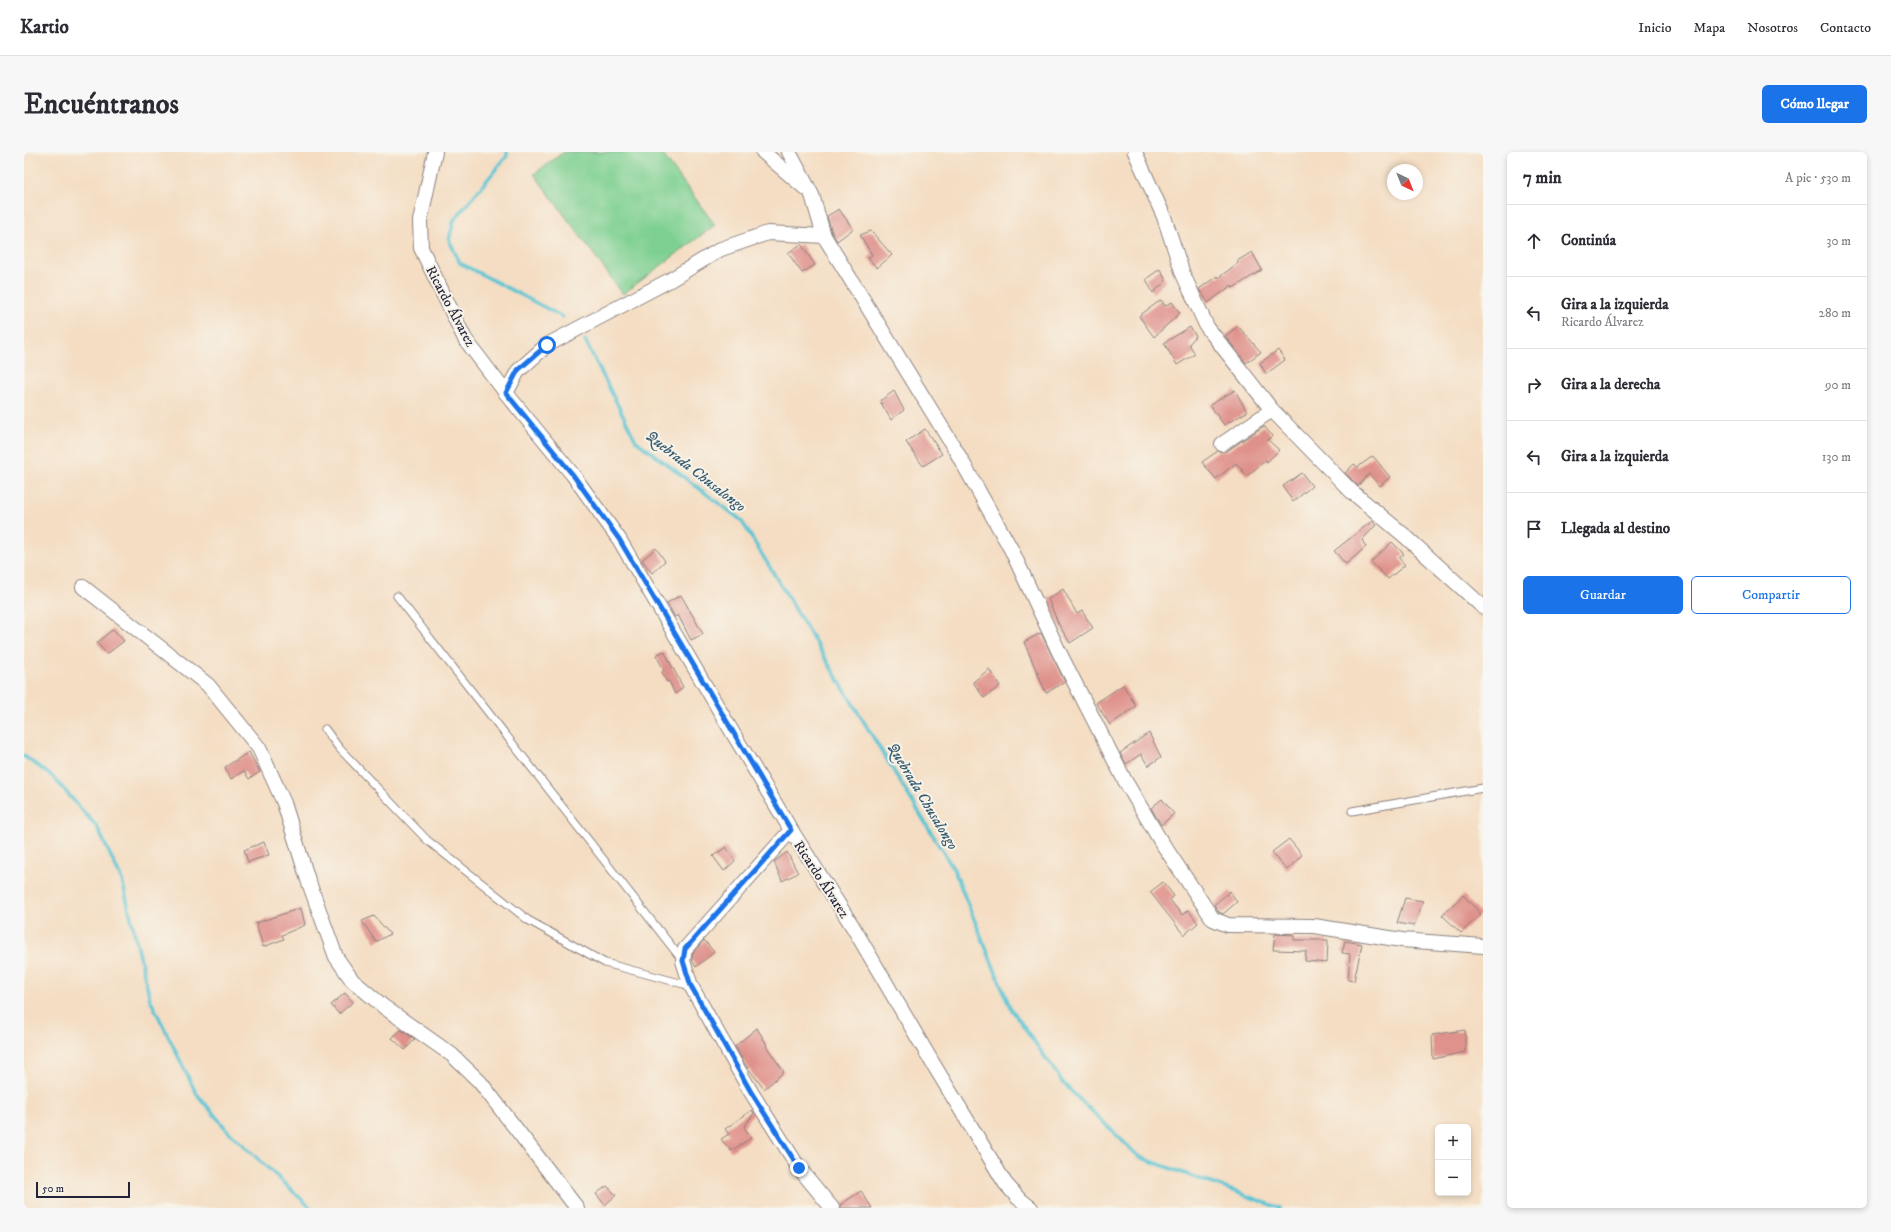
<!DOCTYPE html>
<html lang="es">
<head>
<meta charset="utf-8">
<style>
  body { margin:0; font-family:"IM FELL DW Pica",serif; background:#f7f7f7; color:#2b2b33 }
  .controls { position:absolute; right:12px; bottom:12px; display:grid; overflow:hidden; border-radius:6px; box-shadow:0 2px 6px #0003 }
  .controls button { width:36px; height:36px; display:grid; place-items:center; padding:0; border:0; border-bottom:1px solid #e1e1e2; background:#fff; color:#2b2b33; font:20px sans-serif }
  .compass { position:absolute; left:1363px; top:12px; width:36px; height:36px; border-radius:50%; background:#fff; box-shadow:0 2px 6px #0003; rotate:137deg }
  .scale { position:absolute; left:12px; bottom:10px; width:94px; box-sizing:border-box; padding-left:4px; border:2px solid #22223b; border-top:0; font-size:11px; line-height:14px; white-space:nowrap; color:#22223b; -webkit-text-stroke:3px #f7f3e8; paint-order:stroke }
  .stop { position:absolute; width:12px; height:12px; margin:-9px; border:3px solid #1a73e8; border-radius:50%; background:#fff }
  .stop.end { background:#1a73e8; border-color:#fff; box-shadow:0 1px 4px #0008 }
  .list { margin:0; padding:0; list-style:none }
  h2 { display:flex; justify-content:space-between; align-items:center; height:52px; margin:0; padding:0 16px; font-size:17px }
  h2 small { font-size:13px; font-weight:400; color:#7c7c81 }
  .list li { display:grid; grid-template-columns:26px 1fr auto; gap:12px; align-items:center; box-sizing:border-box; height:72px; padding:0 16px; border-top:1px solid #e1e1e2 }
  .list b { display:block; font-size:15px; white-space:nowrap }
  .list p { margin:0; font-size:13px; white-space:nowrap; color:#7c7c81 }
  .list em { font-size:13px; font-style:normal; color:#7c7c81 }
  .actions { display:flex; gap:8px; padding:12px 16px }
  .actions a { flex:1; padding:9px 0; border:1px solid #1a73e8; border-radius:6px; text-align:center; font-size:14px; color:#1a73e8 }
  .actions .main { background:#1a73e8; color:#fff }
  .icon { flex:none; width:22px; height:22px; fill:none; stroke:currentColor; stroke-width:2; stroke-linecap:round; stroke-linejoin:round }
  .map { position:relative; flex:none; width:1459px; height:1056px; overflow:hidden; border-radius:6px }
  header { display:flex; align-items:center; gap:24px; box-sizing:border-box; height:56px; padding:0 20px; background:#fff; border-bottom:1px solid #e1e1e2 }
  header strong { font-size:19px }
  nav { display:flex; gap:22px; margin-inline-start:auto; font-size:14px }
  .intro { display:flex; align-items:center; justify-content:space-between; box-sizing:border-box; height:96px; padding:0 24px }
  h1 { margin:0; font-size:28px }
  .button { padding:10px 18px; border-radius:6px; background:#1a73e8; color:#fff; font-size:14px; font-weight:700 }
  main { display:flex; gap:24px; padding:0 24px }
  aside { flex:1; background:#fff; border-radius:6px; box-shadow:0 2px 6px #0003 }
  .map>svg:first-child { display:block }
  .green { fill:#7ed092; stroke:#507966 }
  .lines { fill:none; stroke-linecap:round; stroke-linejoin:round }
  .stream { stroke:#5ac4d4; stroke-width:3.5 }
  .building { fill:#df918b }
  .lane-casing { stroke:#8b807e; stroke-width:9 }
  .street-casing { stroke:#8b807e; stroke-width:16 }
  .lane { stroke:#fff; stroke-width:7 }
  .street { stroke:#fff; stroke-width:14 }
  .route { stroke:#1a73e8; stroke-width:5 }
  .labels { text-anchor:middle; stroke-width:4; stroke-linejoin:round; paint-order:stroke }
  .street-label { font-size:14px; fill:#22223b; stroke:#f7f3e8 }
  .water-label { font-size:15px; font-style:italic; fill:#365b71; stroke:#f7f3e8 }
</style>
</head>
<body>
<header>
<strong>Kartio</strong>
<nav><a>Inicio</a><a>Mapa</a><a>Nosotros</a><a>Contacto</a></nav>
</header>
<div class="intro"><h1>Encuéntranos</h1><a class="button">Cómo llegar</a></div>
<main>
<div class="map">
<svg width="1459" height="1056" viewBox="0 0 1459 1056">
  <rect width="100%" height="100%" fill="#f7f3e8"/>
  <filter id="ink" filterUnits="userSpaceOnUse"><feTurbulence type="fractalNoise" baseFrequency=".025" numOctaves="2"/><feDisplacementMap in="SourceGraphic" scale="8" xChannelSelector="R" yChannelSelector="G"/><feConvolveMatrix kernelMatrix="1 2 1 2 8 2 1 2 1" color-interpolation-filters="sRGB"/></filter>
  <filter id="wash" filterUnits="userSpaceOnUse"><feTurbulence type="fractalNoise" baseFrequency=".012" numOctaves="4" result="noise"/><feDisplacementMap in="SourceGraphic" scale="16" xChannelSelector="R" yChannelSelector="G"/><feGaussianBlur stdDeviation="0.9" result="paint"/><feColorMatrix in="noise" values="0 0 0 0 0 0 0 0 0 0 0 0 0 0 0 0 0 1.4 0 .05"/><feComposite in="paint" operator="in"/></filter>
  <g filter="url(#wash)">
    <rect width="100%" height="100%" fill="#f4ddc2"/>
    <polygon class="green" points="540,0 637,0 691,73 599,142 510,22"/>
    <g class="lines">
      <g class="stream">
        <polyline points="483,0 483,4 430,68 425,88 436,111 539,165"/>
        <polyline points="561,188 612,289 717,368 930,718 986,855 1040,932 1115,1005 1256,1056"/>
        <polyline points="0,604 29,625 73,675 98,728 126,847 172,941 204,979 287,1056"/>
      </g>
    </g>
    <g id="blocks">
      <g class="building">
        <polygon points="815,57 829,77 813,89 808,81 803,64"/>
        <polygon points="847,79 868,103 853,116 844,106 848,103 836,83"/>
        <polygon points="777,92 791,113 778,121 764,101"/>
        <polygon points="1228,100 1238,118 1209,136 1208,133 1184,151 1175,137 1193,124 1194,126 1214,111 1213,109"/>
        <polygon points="1136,117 1142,129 1129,141 1122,127"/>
        <polygon points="1137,148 1141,154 1148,150 1156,161 1130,185 1115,164"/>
        <polygon points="1214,174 1237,200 1222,211 1201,184"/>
        <polygon points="1166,175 1172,184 1165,192 1171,202 1153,213 1140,191"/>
        <polygon points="1254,198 1261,208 1242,222 1236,211"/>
        <polygon points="1211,238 1223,260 1200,273 1186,253"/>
        <polygon points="870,239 880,258 867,268 856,249"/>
        <polygon points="1240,274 1248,284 1244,288 1255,298 1243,310 1242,308 1223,324 1212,311 1192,327 1178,310 1194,299 1203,299"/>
        <polygon points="901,277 918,302 899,314 882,290"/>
        <polygon points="1349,304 1366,325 1356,334 1345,322 1334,334 1321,321 1330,312 1334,315"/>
        <polygon points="1278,321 1288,334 1269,350 1259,334"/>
        <polygon points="1348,369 1352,373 1338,388 1342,395 1322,412 1310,399"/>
        <polygon points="1368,390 1380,402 1375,406 1381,413 1364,427 1347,410"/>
        <polygon points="632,396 641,409 628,421 618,408"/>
        <polygon points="1039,437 1053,462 1058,459 1069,476 1046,491 1035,473 1024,447"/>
        <polygon points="657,443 679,482 667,488 654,463 651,465 643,451"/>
        <polygon points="89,477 100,489 83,502 73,491"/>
        <polygon points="1017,481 1041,530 1022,541 1000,490"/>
        <polygon points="640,499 659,535 651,542 645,529 643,530 638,520 640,518 632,503"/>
        <polygon points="965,517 976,534 960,546 949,530"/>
        <polygon points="1099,533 1112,554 1086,573 1072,551"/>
        <polygon points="1125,581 1137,605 1124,614 1117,602 1102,612 1096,601"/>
        <polygon points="225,600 236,620 225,627 220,619 207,627 201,615"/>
        <polygon points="1138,647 1150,662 1137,673 1127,656"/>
        <polygon points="1265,687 1278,703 1263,718 1248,700"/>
        <polygon points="240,690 245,703 224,710 220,698"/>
        <polygon points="702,695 711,709 700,719 689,704"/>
        <polygon points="763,700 774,721 758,729 750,710"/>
        <polygon points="1139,730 1150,744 1146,748 1158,763 1164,758 1174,771 1160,783 1126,740"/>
        <polygon points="1206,739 1213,750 1199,762 1195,760 1190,753"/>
        <polygon points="1439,743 1457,762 1437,781 1418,763"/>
        <polygon points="1381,746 1399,749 1390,774 1373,771"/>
        <polygon points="277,756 281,773 258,783 260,787 239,795 232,771"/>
        <polygon points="350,764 366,782 352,790 338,769"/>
        <polygon points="1251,782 1270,783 1270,788 1304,788 1303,811 1281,809 1282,799 1249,798"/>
        <polygon points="680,788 690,800 672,815 668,808 669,801"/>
        <polygon points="1321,789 1338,792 1330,829 1324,828 1326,802 1318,801"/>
        <polygon points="321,841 329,850 315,862 307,853"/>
        <polygon points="733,876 743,893 742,894 760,920 740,937 721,912 711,894"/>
        <polygon points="377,878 391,887 381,898 368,886"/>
        <polygon points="1441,878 1441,900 1409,907 1408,883"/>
        <polygon points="728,958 730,961 720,975 727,986 707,999 697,987 705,982 701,977"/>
        <polygon points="583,1034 592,1043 581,1053 572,1042"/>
        <polygon points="837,1039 848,1056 816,1056 816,1053"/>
      </g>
    </g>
  </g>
  <g filter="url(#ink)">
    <use href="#blocks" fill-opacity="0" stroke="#8b807e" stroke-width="1"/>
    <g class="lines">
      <g class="lane-casing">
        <g id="lane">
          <polyline points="373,444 659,809"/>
          <polyline points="301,577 315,596 403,688 504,768 581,811 667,834"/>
          <polyline points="1328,659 1459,636"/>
        </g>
      </g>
      <g class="street-casing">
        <g id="street">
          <polyline points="411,0 396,69 397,96 441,187 482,241 549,323 595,387 710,583 767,678 829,775 908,910 981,1031 994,1046 1007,1056"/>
          <polyline points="739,0 781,36"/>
          <polyline points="765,0 788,43 800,84 931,297 987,397 1035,500 1100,627 1136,688 1189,767 1204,773 1290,774 1378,788 1459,794"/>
          <polyline points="1111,0 1140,65 1159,122 1183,175 1248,258 1327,339 1381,384 1459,455"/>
          <polyline points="482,241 494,219 523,193 646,128 697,97 744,81 800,84"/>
          <polyline points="1198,292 1248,258"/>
          <polyline points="59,435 184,533 235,596 260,651 284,728 312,805 328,828 360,855 428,903 456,930 553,1056"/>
          <polyline points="767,678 661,797 659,809 667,834 727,940 775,1016 808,1056"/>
        </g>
      </g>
      <use href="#lane" class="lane"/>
      <use href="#street" class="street"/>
    </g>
  </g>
  <g class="lines" filter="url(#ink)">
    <polyline class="route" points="523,193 494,218 482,241 549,323 595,387 767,678 661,797 659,809 667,834 727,940 775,1016"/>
  </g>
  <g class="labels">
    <g class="street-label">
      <text transform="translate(427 154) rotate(62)" y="5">Ricardo Álvarez</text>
      <text transform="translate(798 727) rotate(57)" y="5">Ricardo Álvarez</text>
    </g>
    <g class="water-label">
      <text transform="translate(672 319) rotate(38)" y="5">Quebrada Chusalongo</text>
      <text transform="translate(899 644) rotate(59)" y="5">Quebrada Chusalongo</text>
    </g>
  </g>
</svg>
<div class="controls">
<button>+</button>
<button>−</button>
</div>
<svg class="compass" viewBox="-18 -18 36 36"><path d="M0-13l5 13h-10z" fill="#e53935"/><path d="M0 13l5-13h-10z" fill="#7c7c81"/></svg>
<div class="scale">50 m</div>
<div class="stop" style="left:523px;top:193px"></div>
<div class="stop end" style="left:775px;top:1016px"></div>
</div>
<aside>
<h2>7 min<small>A pie · 530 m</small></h2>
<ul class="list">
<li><svg class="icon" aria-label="ahead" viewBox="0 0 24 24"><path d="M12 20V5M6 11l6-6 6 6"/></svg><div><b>Continúa</b></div><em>30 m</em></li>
<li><svg class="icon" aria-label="left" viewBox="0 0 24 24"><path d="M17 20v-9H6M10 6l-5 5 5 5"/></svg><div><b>Gira a la izquierda</b><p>Ricardo Álvarez</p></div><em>280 m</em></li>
<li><svg class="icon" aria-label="right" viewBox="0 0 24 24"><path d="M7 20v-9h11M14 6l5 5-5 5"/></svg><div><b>Gira a la derecha</b></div><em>90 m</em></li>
<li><svg class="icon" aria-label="left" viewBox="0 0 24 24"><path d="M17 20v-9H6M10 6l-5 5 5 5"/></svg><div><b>Gira a la izquierda</b></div><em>130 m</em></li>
<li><svg class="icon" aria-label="arrive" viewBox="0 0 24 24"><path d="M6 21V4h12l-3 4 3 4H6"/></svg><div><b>Llegada al destino</b></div></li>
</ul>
<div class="actions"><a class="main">Guardar</a><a>Compartir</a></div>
</aside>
</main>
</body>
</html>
